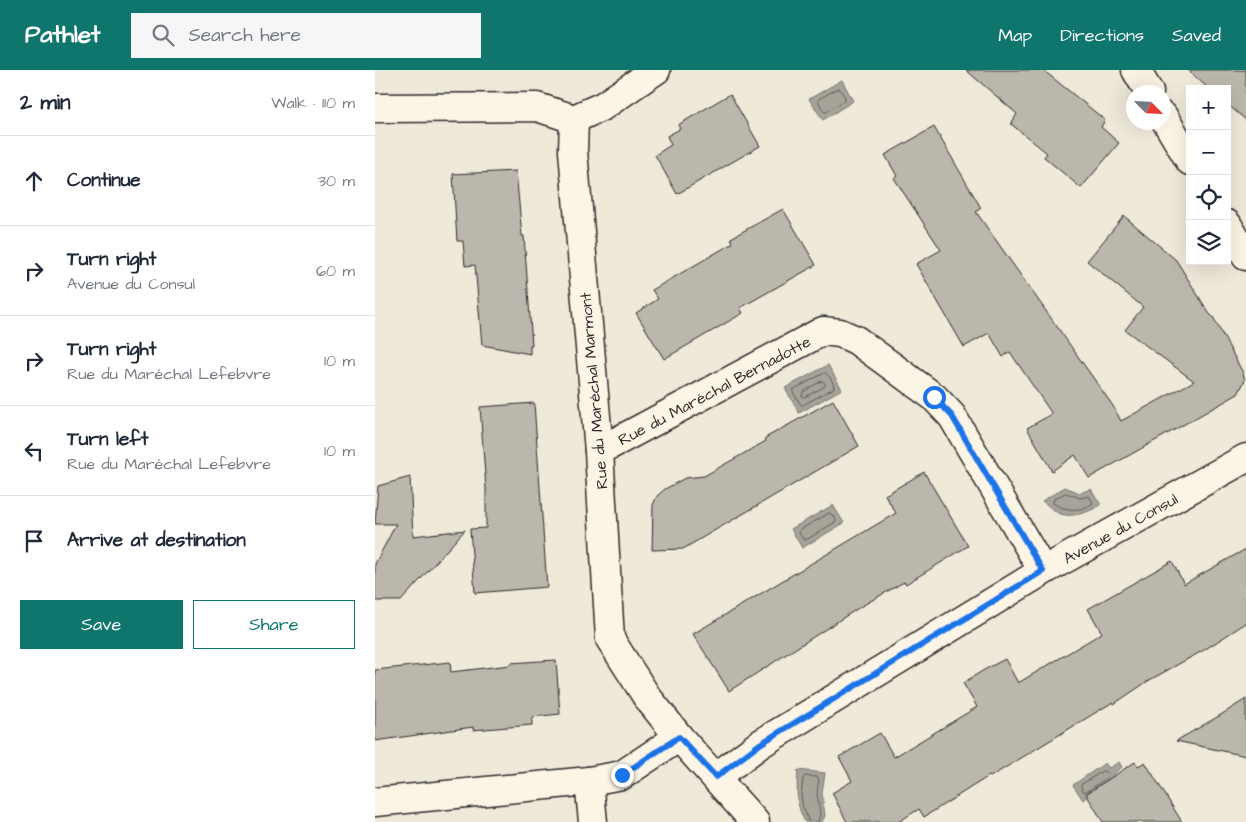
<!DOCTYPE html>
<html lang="en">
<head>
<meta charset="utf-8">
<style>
  body { margin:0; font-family:"Architects Daughter",sans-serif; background:#f6f6f7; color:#1f2937 }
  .controls { position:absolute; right:15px; top:15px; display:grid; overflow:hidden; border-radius:0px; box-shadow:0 5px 20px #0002 }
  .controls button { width:45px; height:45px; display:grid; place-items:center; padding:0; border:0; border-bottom:1px solid #e0e1e3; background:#fff; color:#1f2937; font:25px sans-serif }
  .compass { position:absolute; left:751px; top:15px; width:45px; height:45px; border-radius:50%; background:#fff; box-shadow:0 5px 20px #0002; rotate:114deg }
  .stop { position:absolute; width:15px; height:15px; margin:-11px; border:4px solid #1a73e8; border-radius:50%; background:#fff }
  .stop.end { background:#1a73e8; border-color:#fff; box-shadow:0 1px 5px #0008 }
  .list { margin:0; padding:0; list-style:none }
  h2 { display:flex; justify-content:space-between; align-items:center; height:65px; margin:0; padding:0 20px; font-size:21px }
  h2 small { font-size:16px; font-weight:400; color:#747a83 }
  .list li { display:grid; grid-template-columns:32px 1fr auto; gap:15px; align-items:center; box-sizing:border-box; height:90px; padding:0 20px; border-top:1px solid #e0e1e3 }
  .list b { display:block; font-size:19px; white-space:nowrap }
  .list p { margin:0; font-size:16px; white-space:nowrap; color:#747a83 }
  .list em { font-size:16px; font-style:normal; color:#747a83 }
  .actions { display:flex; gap:10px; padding:15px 20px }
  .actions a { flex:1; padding:11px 0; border:1px solid #0f766e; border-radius:0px; text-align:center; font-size:18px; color:#0f766e }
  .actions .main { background:#0f766e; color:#fff }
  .icon { flex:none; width:28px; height:28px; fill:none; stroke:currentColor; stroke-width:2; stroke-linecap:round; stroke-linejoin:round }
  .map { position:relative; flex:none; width:871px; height:752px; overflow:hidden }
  header { display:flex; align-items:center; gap:30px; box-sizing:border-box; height:70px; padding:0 25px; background:#0f766e; color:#fff }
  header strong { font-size:24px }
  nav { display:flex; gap:28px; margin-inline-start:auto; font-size:18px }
  .search { width:350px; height:45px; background:#f6f6f7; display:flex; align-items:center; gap:12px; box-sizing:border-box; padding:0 18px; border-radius:0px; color:#747a83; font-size:19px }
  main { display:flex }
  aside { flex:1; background:#fff }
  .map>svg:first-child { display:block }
  .water { fill:#a6a399; stroke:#75736d }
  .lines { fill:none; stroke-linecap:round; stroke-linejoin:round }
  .shore { stroke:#5c5b57; stroke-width:1 }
  .building { fill:#bcb7ac; stroke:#2b2b2b }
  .minor-casing { stroke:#2b2b2b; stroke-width:31 }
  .minor { stroke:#fcf5e5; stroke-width:28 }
  .route { stroke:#1a73e8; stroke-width:6 }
  .labels { text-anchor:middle; stroke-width:4.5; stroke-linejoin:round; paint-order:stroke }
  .street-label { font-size:16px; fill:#2b2b2b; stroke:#fcf5e5 }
</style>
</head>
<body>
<header>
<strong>Pathlet</strong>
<div class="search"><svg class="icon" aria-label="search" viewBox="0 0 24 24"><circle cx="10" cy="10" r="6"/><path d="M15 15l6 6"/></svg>Search here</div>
<nav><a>Map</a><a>Directions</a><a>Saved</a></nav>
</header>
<main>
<aside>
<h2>2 min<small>Walk · 110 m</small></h2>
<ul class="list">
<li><svg class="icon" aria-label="ahead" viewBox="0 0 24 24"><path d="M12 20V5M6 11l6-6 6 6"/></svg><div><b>Continue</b></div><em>30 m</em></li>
<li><svg class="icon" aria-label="right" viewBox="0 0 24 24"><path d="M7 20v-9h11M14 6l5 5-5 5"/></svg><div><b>Turn right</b><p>Avenue du Consul</p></div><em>60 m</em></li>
<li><svg class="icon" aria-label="right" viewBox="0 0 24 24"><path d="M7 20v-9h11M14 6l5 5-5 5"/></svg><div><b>Turn right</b><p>Rue du Maréchal Lefebvre</p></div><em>10 m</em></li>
<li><svg class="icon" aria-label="left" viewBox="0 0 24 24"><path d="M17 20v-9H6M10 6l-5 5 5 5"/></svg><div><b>Turn left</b><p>Rue du Maréchal Lefebvre</p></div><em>10 m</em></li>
<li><svg class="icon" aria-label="arrive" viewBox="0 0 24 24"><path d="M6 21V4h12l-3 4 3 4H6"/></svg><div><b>Arrive at destination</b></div></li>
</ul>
<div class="actions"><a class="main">Save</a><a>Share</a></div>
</aside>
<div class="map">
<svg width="871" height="752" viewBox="0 0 871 752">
  <rect width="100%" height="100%" fill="#efe9da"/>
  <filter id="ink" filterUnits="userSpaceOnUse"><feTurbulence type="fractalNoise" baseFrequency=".02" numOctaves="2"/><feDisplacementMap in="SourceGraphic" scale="10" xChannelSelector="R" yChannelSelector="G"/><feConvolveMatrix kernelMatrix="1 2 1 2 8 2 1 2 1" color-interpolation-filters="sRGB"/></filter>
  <g filter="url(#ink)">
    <g class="water">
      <polygon points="467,10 478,31 448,50 434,29"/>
      <polygon points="453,295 467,319 424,343 410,318"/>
      <path d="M690,417L705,423L716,419L726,435C714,442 697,449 683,443C677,440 672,434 667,431Z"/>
      <polygon points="458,435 469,453 427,478 416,459"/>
      <polygon points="744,692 747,697 738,704 741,708 708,730 698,715 730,693 734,698"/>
      <path d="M423,700L450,703L447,723L450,746L447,752H430C420,733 422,721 423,700Z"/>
    </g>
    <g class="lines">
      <g class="shore">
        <polygon points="464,18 470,27 470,30 451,42 448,41 443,30"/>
        <path d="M450,303C454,305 459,313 459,318L428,335H426L418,322V320Z"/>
        <polygon points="447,311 450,313 450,316 430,327 427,326 428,322"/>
        <path d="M691,423L705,428L714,426L718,433C707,442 689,441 678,433L679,429Z"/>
        <polygon points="455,443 461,449 460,452 431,470 428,469 424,463 425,460"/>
        <polygon points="728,701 733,703 732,708 711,722 708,721 706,717 706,715"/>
        <polyline points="434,752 428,737 426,726 428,708 430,706 442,707 444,709 442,723 445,744 443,752"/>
      </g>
    </g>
    <g class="building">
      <polygon points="591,0 668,0 730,50 726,57 744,73 706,118 669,87 672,83 636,54 642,44"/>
      <polygon points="813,0 871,0 871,50 852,34 852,19 834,19"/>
      <polygon points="355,24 385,76 302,124 280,85 296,75 292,66 305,59 303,55"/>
      <polygon points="559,57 606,138 601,142 738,336 746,351 819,311 750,260 768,237 712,191 749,146 801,190 834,243 838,247 868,303 870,310 863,324 714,408 700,385 677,401 652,358 677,344 635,282 628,287 614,263 589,277 541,194 566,180 519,108 522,106 510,85"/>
      <polygon points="141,101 147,166 149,166 157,275 155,275 155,284 107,275 100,195 90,196 88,171 82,171 78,104"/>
      <polygon points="408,139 441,195 365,238 368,243 289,289 261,243 283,229 277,220 358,173 356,168"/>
      <polygon points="458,330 484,376 308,479 277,480 278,435 282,426 290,419 310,408 329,406 391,371 390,368"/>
      <polygon points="159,333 172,517 100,523 95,459 111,458 111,419 105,337"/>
      <polygon points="549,402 593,476 531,514 529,512 485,537 354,621 318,564 521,443 510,425"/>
      <polygon points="35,407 38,466 90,460 26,531 0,531 0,494 21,454 0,454 3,416"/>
      <polygon points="871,479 871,553 829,580 773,611 739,634 738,632 615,707 614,706 549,747 544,739 523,752 472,752 457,723 477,711 464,687 505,663 519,687 602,637 588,613 609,600 630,589 643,613 727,563 713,539 797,491 809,514"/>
      <polygon points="181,590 185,644 157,647 157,655 98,660 98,657 0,671 0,600 75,592 76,602 135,595 135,593"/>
      <polygon points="871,629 871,686 801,671 844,646"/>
      <polygon points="760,692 763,696 770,692 807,752 728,752 711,724"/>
    </g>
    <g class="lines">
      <g class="minor-casing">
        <g id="minor">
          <polyline points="761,0 774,22"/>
          <polyline points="0,38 162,37 199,49"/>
          <polyline points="788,46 815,91"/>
          <polyline points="199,49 198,81 224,381 235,569 272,627 304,667"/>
          <polyline points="199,49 228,36 281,0"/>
          <polyline points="852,154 871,186"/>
          <polyline points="224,381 448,261 465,263 481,270 559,327 577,346 668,501"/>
          <polyline points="341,707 385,674 668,501 871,388"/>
          <polyline points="214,711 218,752"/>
          <polyline points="0,732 214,711 247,705 304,667 380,752"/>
        </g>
      </g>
      <use href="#minor" class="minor"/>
    </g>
  </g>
  <g class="lines" filter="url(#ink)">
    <polyline class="route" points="247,705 304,667 341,707 385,674 668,501 577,346 559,327"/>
  </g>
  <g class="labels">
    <g class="street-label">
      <text transform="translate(339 320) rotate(-28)" y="6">Rue du Maréchal Bernadotte</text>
      <text transform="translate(218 321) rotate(-95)" y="6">Rue du Maréchal Marmont</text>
      <text transform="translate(745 458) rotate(-29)" y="6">Avenue du Consul</text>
    </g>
  </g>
</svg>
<div class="controls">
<button>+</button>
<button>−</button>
<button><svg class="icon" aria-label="locate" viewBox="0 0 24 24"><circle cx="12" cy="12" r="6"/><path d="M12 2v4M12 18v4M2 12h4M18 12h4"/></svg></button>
<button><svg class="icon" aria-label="layers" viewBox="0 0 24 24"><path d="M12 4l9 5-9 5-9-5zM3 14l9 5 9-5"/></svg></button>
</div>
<svg class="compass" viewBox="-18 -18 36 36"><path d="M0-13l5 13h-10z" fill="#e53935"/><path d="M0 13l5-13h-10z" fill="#747a83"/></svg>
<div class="stop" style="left:559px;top:327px"></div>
<div class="stop end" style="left:247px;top:705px"></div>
</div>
</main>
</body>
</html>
